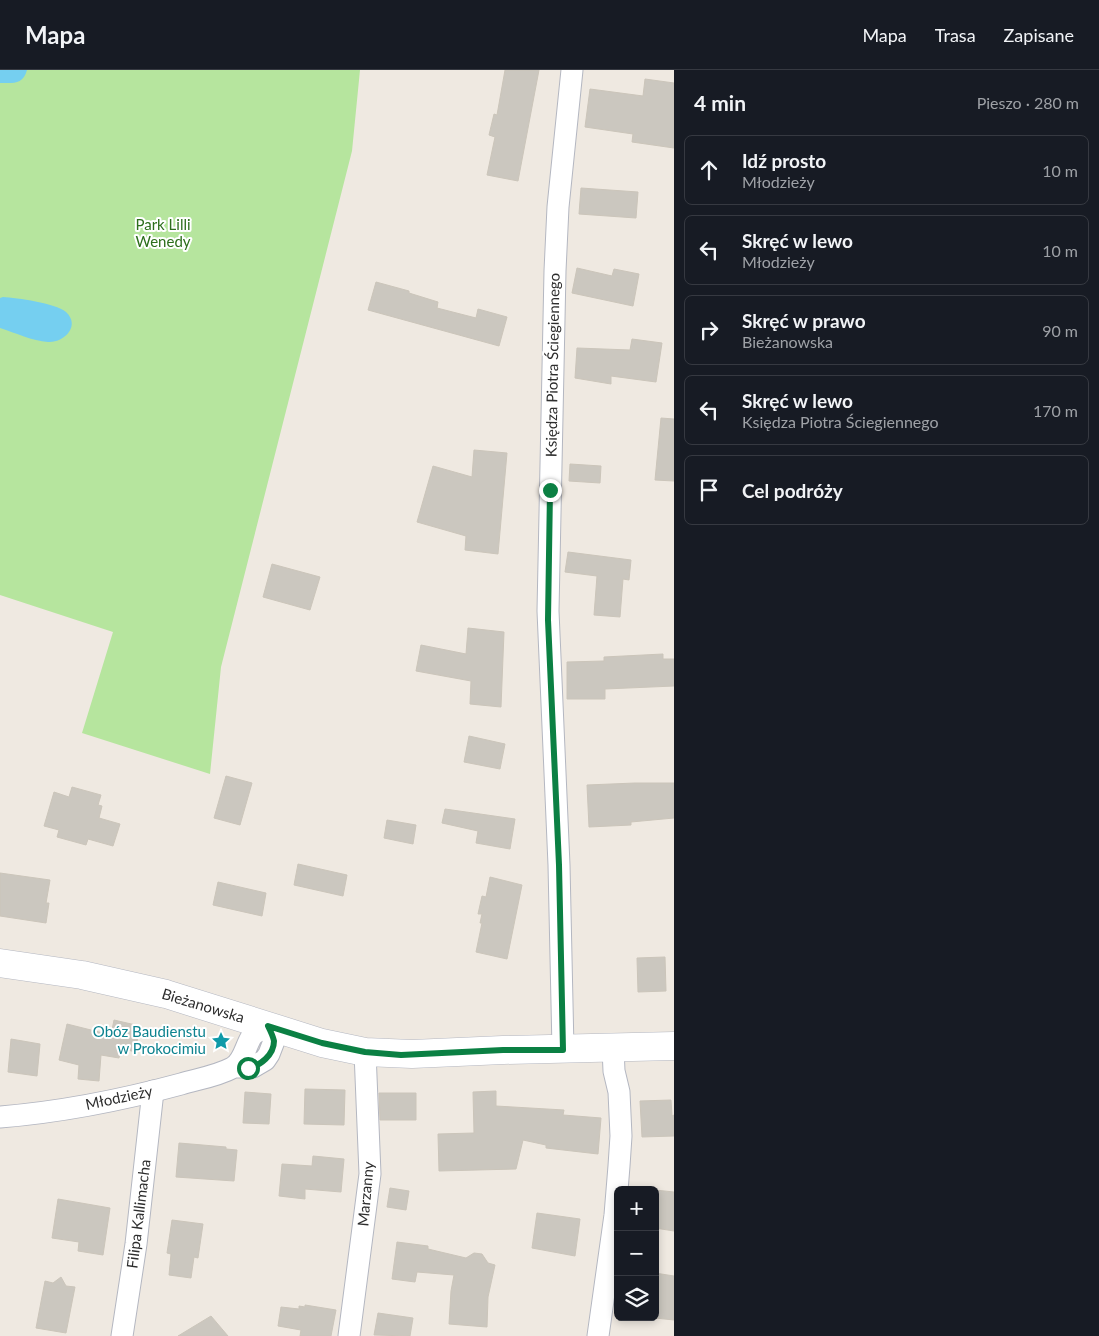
<!DOCTYPE html>
<html lang="pl">
<head>
<meta charset="utf-8">
<style>
  body { margin:0; font-family:Lato,sans-serif; background:#20242c; color:#f1f3f6 }
  .controls { position:absolute; right:15px; bottom:15px; display:grid; overflow:hidden; border-radius:8px; box-shadow:0 2px 8px #0003 }
  .controls button { width:45px; height:45px; display:grid; place-items:center; padding:0; border:0; border-bottom:1px solid #363941; background:#171b24; color:#f1f3f6; font:25px sans-serif }
  .stop { position:absolute; width:15px; height:15px; margin:-11px; border:4px solid #0b8043; border-radius:50%; background:#fff }
  .stop.end { background:#0b8043; border-color:#fff; box-shadow:0 1px 5px #0008 }
  .list { margin:0; padding:0; list-style:none }
  h2 { display:flex; justify-content:space-between; align-items:center; height:65px; margin:0; padding:0 20px; font-size:21px }
  h2 small { font-size:16px; font-weight:400; color:#9ea1a6 }
  .list li { display:grid; grid-template-columns:32px 1fr auto; gap:15px; align-items:center; box-sizing:border-box; height:70px; margin:0 10px 10px; padding:0 10px; border:1px solid #363941; border-radius:8px }
  .list b { display:block; font-size:19px; white-space:nowrap }
  .list p { margin:0; font-size:16px; white-space:nowrap; color:#9ea1a6 }
  .list em { font-size:16px; font-style:normal; color:#9ea1a6 }
  .icon { flex:none; width:28px; height:28px; fill:none; stroke:currentColor; stroke-width:2; stroke-linecap:round; stroke-linejoin:round }
  .map { position:relative; flex:none; width:674px; height:1266px; overflow:hidden }
  header { display:flex; align-items:center; gap:30px; box-sizing:border-box; height:70px; padding:0 25px; background:#171b24; border-bottom:1px solid #363941 }
  header strong { font-size:24px }
  nav { display:flex; gap:28px; margin-inline-start:auto; font-size:18px }
  main { display:flex }
  aside { flex:1; background:#171b24 }
  .map>svg:first-child { display:block }
  .green { fill:#b6e59e }
  .water { fill:#75cff0 }
  .building { fill:#cbc7bf; stroke:#cbc5ba }
  .lines { fill:none; stroke-linecap:round; stroke-linejoin:round }
  .street-casing { stroke:#b4b7c1; stroke-width:23 }
  .secondary-casing { stroke:#b4b7c1; stroke-width:29 }
  .street { stroke:#fff; stroke-width:21 }
  .secondary { stroke:#fff; stroke-width:28 }
  .route { stroke:#0b8043; stroke-width:6 }
  .labels { text-anchor:middle; stroke-width:4; stroke-linejoin:round; paint-order:stroke }
  .park-label { font-size:15px; fill:#2c6e1b; stroke:#fff }
  .street-label { font-size:15px; fill:#2e2e2e; stroke:#fff }
  .culture-label { font-size:15px; fill:#0d838f; stroke:#fff; text-anchor:end }
</style>
</head>
<body>
<header>
<strong>Mapa</strong>
<nav><a>Mapa</a><a>Trasa</a><a>Zapisane</a></nav>
</header>
<main>
<div class="map">
<svg width="674" height="1266" viewBox="0 0 674 1266">
  <rect width="100%" height="100%" fill="#efe9e1"/>
  <polygon class="green" points="0,0 360,0 352,81 221,597 210,704 82,663 113,562 0,525"/>
  <g class="water">
    <path d="M0,0H27C23,15 13,13 0,13Z"/>
    <path d="M3,227C17,228 55,233 66,242C81,256 64,273 48,272C32,271 16,263 0,258V228Z"/>
  </g>
  <g class="building">
    <polygon points="505,0 539,0 518,111 487,105 495,67 489,65 494,44 497,45"/>
    <polygon points="645,9 674,13 674,78 632,72 633,64 585,57 590,19 643,26"/>
    <polygon points="581,118 638,122 636,148 579,144"/>
    <polygon points="577,198 612,206 614,199 639,204 633,236 572,223"/>
    <polygon points="376,212 409,221 409,223 438,232 437,238 476,248 478,239 507,247 499,276 368,240"/>
    <polygon points="632,269 662,273 656,312 611,306 611,314 575,308 577,278 630,280"/>
    <polygon points="661,348 674,349 674,411 655,410"/>
    <polygon points="474,380 507,383 498,484 465,480 466,466 417,452 433,396 472,407"/>
    <polygon points="570,394 601,396 600,413 569,411"/>
    <polygon points="568,482 631,490 629,510 623,509 620,547 594,545 597,506 565,502"/>
    <polygon points="272,494 320,507 310,540 263,527"/>
    <polygon points="468,558 504,562 501,637 470,634 471,611 416,601 421,575 466,584"/>
    <polygon points="663,584 663,589 674,589 674,616 605,619 605,629 567,629 567,592 604,591 604,587"/>
    <polygon points="469,666 505,674 500,699 464,692"/>
    <polygon points="226,706 252,713 240,755 214,748"/>
    <polygon points="635,713 674,713 674,748 631,752 631,755 589,757 587,715"/>
    <polygon points="72,717 101,725 98,735 102,736 99,748 120,754 113,776 88,769 86,775 57,767 59,760 44,756 54,722 69,727"/>
    <polygon points="445,739 515,749 510,779 476,773 478,761 442,753"/>
    <polygon points="387,750 416,755 413,774 384,768"/>
    <polygon points="298,794 347,805 343,826 294,815"/>
    <polygon points="0,803 50,810 46,833 49,833 46,853 0,846"/>
    <polygon points="490,807 522,815 507,889 476,882 482,853 480,853 482,844 478,844 482,826 486,827"/>
    <polygon points="218,812 266,823 262,846 213,835"/>
    <polygon points="665,887 666,921 638,922 637,888"/>
    <polygon points="114,950 140,956 135,982 121,978 119,988 101,985 99,1011 78,1009 79,995 59,990 67,954 111,965"/>
    <polygon points="11,969 40,974 37,1006 8,1002"/>
    <polygon points="305,1019 345,1020 344,1055 304,1054"/>
    <polygon points="496,1021 496,1036 564,1040 563,1045 601,1048 598,1084 546,1078 546,1075 523,1070 516,1099 439,1101 438,1064 474,1063 473,1022"/>
    <polygon points="245,1022 271,1024 269,1054 243,1053"/>
    <polygon points="379,1023 416,1023 416,1050 380,1050"/>
    <polygon points="671,1030 672,1046 674,1045 674,1066 642,1067 640,1031"/>
    <polygon points="179,1073 226,1077 226,1079 237,1080 234,1111 176,1107"/>
    <polygon points="313,1086 344,1089 341,1122 305,1119 305,1129 279,1126 282,1094 312,1096"/>
    <polygon points="390,1118 409,1121 406,1140 387,1137"/>
    <polygon points="655,1120 674,1122 674,1161 655,1158"/>
    <polygon points="58,1129 110,1138 103,1185 78,1181 79,1172 52,1168"/>
    <polygon points="537,1143 580,1149 575,1186 532,1178"/>
    <polygon points="172,1150 203,1154 198,1188 194,1187 191,1208 169,1205 171,1184 167,1183"/>
    <polygon points="397,1172 428,1176 428,1179 466,1188 474,1183 482,1184 488,1193 495,1195 488,1227 487,1257 449,1254 451,1221 454,1205 417,1202 415,1212 392,1209"/>
    <polygon points="655,1203 674,1206 674,1250 655,1248"/>
    <polygon points="61,1207 66,1216 75,1217 66,1263 36,1258 45,1211 53,1213"/>
    <polygon points="305,1235 336,1240 331,1266 300,1266 301,1260 278,1256 281,1237 299,1239 299,1236 305,1237"/>
    <polygon points="378,1243 413,1248 410,1266 374,1265"/>
    <polygon points="211,1246 228,1266 178,1266"/>
  </g>
  <g class="lines">
    <g class="street-casing">
      <g id="street">
        <polyline points="563,979 559,795 548,541 555,201 558,137 572,0"/>
        <path d="M0,1047C61,1042 122,1030 181,1014C198,1009 217,1006 232,998C244,992 245,976 252,966C255,962 263,959 268,956L274,971L269,984L265,990L253,997H235"/>
        <polyline points="122,1266 136,1174 153,1021"/>
        <polyline points="349,1266 370,1104 365,982"/>
        <polyline points="598,1266 615,1145 619,1096 621,1066 619,1022 614,1001 613,978"/>
      </g>
    </g>
    <g class="secondary-casing">
      <polyline id="secondary" points="0,893 82,905 166,924 322,973 365,982 412,984 503,980 674,976"/>
    </g>
    <use href="#street" class="street"/>
    <use href="#secondary" class="secondary"/>
  </g>
  <g class="lines">
    <path class="route" d="M248,998C260,996 274,985 274,971C273,966 270,960 268,956L322,973L365,982L401,985L503,980H563L559,795L548,550L550,420"/>
  </g>
  <defs>
    <g id="sight-bare" transform="scale(1.5)"><path d="M0-6L1.8-2.2L6-1.7L2.9 1.2L3.7 5.4L0 3.3L-3.7 5.4L-2.9 1.2L-6-1.7L-1.8-2.2Z" fill="#0f9aa8" stroke="#fff" stroke-width="2.5" paint-order="stroke"/></g>
  </defs>
  <g fill-rule="evenodd">
    <use href="#sight-bare" x="221" y="971"/>
  </g>
  <g class="labels">
    <g class="park-label">
      <text x="163" y="160">Park Lilli<tspan x="163" dy="17">Wenedy</tspan></text>
    </g>
    <g class="street-label">
      <text transform="translate(553 295) rotate(-89)" y="5">Księdza Piotra Ściegiennego</text>
      <text transform="translate(203 936) rotate(17)" y="5">Bieżanowska</text>
      <text transform="translate(119 1028) rotate(-12)" y="5">Młodzieży</text>
      <text transform="translate(366 1124) rotate(-85)" y="5">Marzanny</text>
      <text transform="translate(139 1144) rotate(-83)" y="5">Filipa Kallimacha</text>
    </g>
    <g class="culture-label">
      <text x="206" y="967">Obóz Baudienstu<tspan x="206" dy="17">w Prokocimiu</tspan></text>
    </g>
  </g>
</svg>
<div class="controls">
<button>+</button>
<button>−</button>
<button><svg class="icon" aria-label="layers" viewBox="0 0 24 24"><path d="M12 4l9 5-9 5-9-5zM3 14l9 5 9-5"/></svg></button>
</div>
<div class="stop" style="left:248px;top:998px"></div>
<div class="stop end" style="left:550px;top:420px"></div>
</div>
<aside>
<h2>4 min<small>Pieszo · 280 m</small></h2>
<ul class="list">
<li><svg class="icon" aria-label="ahead" viewBox="0 0 24 24"><path d="M12 20V5M6 11l6-6 6 6"/></svg><div><b>Idź prosto</b><p>Młodzieży</p></div><em>10 m</em></li>
<li><svg class="icon" aria-label="left" viewBox="0 0 24 24"><path d="M17 20v-9H6M10 6l-5 5 5 5"/></svg><div><b>Skręć w lewo</b><p>Młodzieży</p></div><em>10 m</em></li>
<li><svg class="icon" aria-label="right" viewBox="0 0 24 24"><path d="M7 20v-9h11M14 6l5 5-5 5"/></svg><div><b>Skręć w prawo</b><p>Bieżanowska</p></div><em>90 m</em></li>
<li><svg class="icon" aria-label="left" viewBox="0 0 24 24"><path d="M17 20v-9H6M10 6l-5 5 5 5"/></svg><div><b>Skręć w lewo</b><p>Księdza Piotra Ściegiennego</p></div><em>170 m</em></li>
<li><svg class="icon" aria-label="arrive" viewBox="0 0 24 24"><path d="M6 21V4h12l-3 4 3 4H6"/></svg><div><b>Cel podróży</b></div></li>
</ul>
</aside>
</main>
</body>
</html>
